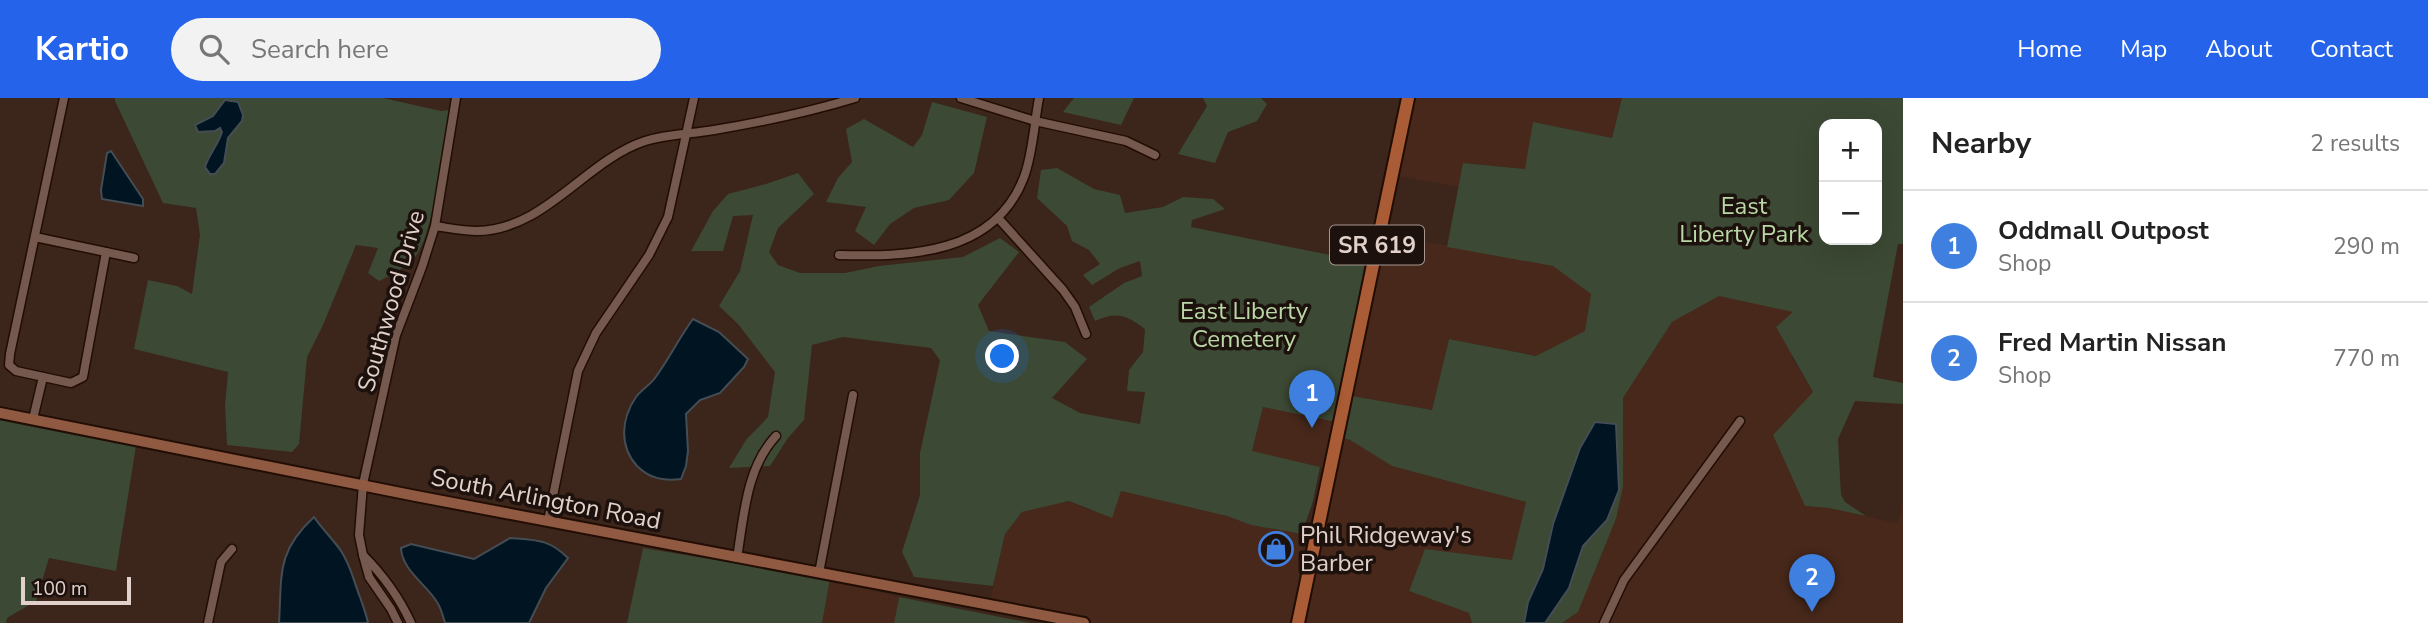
<!DOCTYPE html>
<html lang="en">
<head>
<meta charset="utf-8">
<style>
  body { margin:0; font-family:"Nunito Sans",sans-serif; background:#f2f2f2; color:#222 }
  .controls { position:absolute; right:21px; top:21px; display:grid; overflow:hidden; border-radius:14px; box-shadow:0 7px 28px #0002 }
  .controls button { width:63px; height:63px; display:grid; place-items:center; padding:0; border:0; border-bottom:2px solid #e0e0e0; background:#fff; color:#222; font:35px sans-serif }
  .scale { position:absolute; left:21px; bottom:18px; width:110px; box-sizing:border-box; padding-left:7px; border:4px solid #e1d1ca; border-top:0; font-size:19px; line-height:24px; white-space:nowrap; color:#e1d1ca; -webkit-text-stroke:5px #1c110c; paint-order:stroke }
  .you { position:absolute; left:1003px; top:259px; width:24px; height:24px; margin:-18px; border:5px solid #fff; border-radius:50%; background:#1a73e8; box-shadow:0 0 0 10px #1a73e833 }
  .badge { display:grid; place-items:center; width:46px; height:46px; border-radius:50%; background:#2563eb; color:#fff; font-size:23px; font-weight:700 }
  .pin { position:absolute; translate:-50% -58px; filter:drop-shadow(0 2px 4px #0008) }
  .pin::after { content:''; position:absolute; top:37px; width:24px; height:21px; background:inherit; clip-path:polygon(0 0,100% 0,50% 100%) }
  .list { margin:0; padding:0; list-style:none }
  h2 { display:flex; justify-content:space-between; align-items:center; height:91px; margin:0; padding:0 28px; font-size:30px }
  h2 small { font-size:23px; font-weight:400; color:#767676 }
  .list li { display:grid; grid-template-columns:46px 1fr auto; gap:21px; align-items:center; box-sizing:border-box; height:112px; padding:0 28px; border-top:2px solid #e0e0e0 }
  .list b { display:block; font-size:26px; white-space:nowrap }
  .list p { margin:0; font-size:23px; white-space:nowrap; color:#767676 }
  .list em { font-size:23px; font-style:normal; color:#767676 }
  .icon { flex:none; width:38px; height:38px; fill:none; stroke:currentColor; stroke-width:2; stroke-linecap:round; stroke-linejoin:round }
  .map { position:relative; flex:none; width:1903px; height:525px; overflow:hidden }
  header { display:flex; align-items:center; gap:42px; box-sizing:border-box; height:98px; padding:0 35px; background:#2563eb; color:#fff }
  header strong { font-size:33px }
  nav { display:flex; gap:38px; margin-inline-start:auto; font-size:24px }
  .search { width:490px; height:63px; background:#f2f2f2; display:flex; align-items:center; gap:18px; box-sizing:border-box; padding:0 24px; border-radius:38px; color:#767676; font-size:26px }
  main { display:flex }
  aside { flex:1; background:#fff }
  .map>svg:first-child { display:block }
  .built { fill:#47281b }
  .green { fill:#3c4934; fill-rule:evenodd }
  .water { fill:#001422; stroke:#444d54; stroke-width:2 }
  .lines { fill:none; stroke-linecap:round; stroke-linejoin:round }
  .minor-casing { stroke:#220d04; stroke-width:11 }
  .secondary-casing { stroke:#220d04; stroke-width:14 }
  .primary-casing { stroke:#220d04; stroke-width:16 }
  .minor { stroke:#75594e; stroke-width:8 }
  .secondary { stroke:#8f5a41; stroke-width:10 }
  .primary { stroke:#a95c35; stroke-width:12 }
  .labels { text-anchor:middle; stroke-width:7; stroke-linejoin:round; paint-order:stroke }
  .shield { fill:#1c110c; stroke:#a69791; stroke-width:2 }
  .shield-label { font-size:23px; font-weight:bold; fill:#e1d1ca }
  .park-label { font-size:24px; fill:#b9d8a6; stroke:#1c110c }
  .street-label { font-size:24px; fill:#e1d1ca; stroke:#1c110c }
  .poi-label { font-size:24px; fill:#e1d1ca; stroke:#1c110c; text-anchor:start }
</style>
</head>
<body>
<header>
<strong>Kartio</strong>
<div class="search"><svg class="icon" aria-label="search" viewBox="0 0 24 24"><circle cx="10" cy="10" r="6"/><path d="M15 15l6 6"/></svg>Search here</div>
<nav><a>Home</a><a>Map</a><a>About</a><a>Contact</a></nav>
</header>
<main>
<div class="map">
<svg width="1903" height="525" viewBox="0 0 1903 525">
  <rect width="100%" height="100%" fill="#3c251a"/>
  <g class="built">
    <polygon points="1414,0 1622,0 1612,40 1525,71 1464,65 1459,89 1398,78"/>
    <polygon points="1387,136 1553,168 1591,196 1585,234 1536,258 1449,241 1432,312 1352,298"/>
    <polygon points="1744,184 1806,203 1792,260 1813,294 1805,408 1829,410 1896,425 1900,419 1903,402 1903,525 1562,525 1578,514 1616,421 1623,389 1623,300 1672,224"/>
    <polygon points="1263,309 1336,324 1326,371 1252,354"/>
    <polygon points="1337,339 1350,342 1392,368 1526,404 1512,462 1425,452 1409,493 1469,515 1472,525 1084,525 989,508 1005,436 1022,414 1039,409 1069,403 1091,413 1120,393 1227,418 1251,427 1316,438"/>
    <polygon points="830,481 899,499 894,525 822,525"/>
  </g>
  <g class="green">
    <path d="M115,0H383L441,13L449,12C444,43 434,138 415,159C406,170 391,177 379,183L368,175L378,150L356,147L323,227L307,259L299,346L292,354L227,347L225,307L228,274L134,251L148,182L177,188L192,196L200,137L196,110L163,105L115,3Z"/>
    <polygon points="1074,0 1134,0 1121,27 1063,14"/>
    <polygon points="1203,0 1261,0 1267,6 1257,23 1228,34 1215,65 1178,56 1207,8"/>
    <path d="M1622,0H1903V146H1898L1873,279L1903,285V306L1855,303L1838,341L1841,397L1845,404L1866,418L1829,410L1805,408L1773,337L1813,294L1776,229L1793,214L1719,198L1672,224L1623,300V389L1616,421L1578,514L1562,525H1472L1469,515L1409,493L1425,451L1512,462L1526,404L1392,368L1350,342L1342,340L1352,298L1432,312L1449,241L1536,258L1585,233L1591,196L1553,168L1447,149L1463,65L1525,71L1533,24L1612,40ZM1824,26H1877V142H1824Z"/>
    <polygon points="932,4 987,19 974,75 949,102 914,110 890,126 874,147 855,133 866,109 826,104 838,80 852,64 846,31 864,21 913,49 922,37"/>
    <path d="M1057,70L1094,91L1120,97L1125,115L1163,109L1183,99L1213,101L1225,111L1192,122L1191,129L1365,164L1336,324L1263,309L1252,353L1320,369L1313,403L1302,436L1251,427L1227,418L1121,393L1112,420L1069,403L1022,414L1005,436L993,488L914,479L902,454L920,397V355L940,262L931,250L843,239L812,247L804,322L788,340L770,368L729,370L746,342L768,319L775,274L738,226L719,208L740,173L753,117L733,118L723,153H691L713,113L728,96L766,86L798,75L814,96L778,130L769,154L778,167L800,175H845L879,168L963,159L1000,140L1019,154L978,207L989,233L1065,244L1087,261L1052,300L1080,315L1140,326L1145,294L1127,293L1129,272L1143,254L1145,231C1126,217 1118,213 1095,223L1089,209L1124,185L1142,178L1140,163L1120,170L1092,187L1083,177L1100,166L1089,152L1072,143L1067,128L1037,100L1041,72Z"/>
    <polygon points="0,318 136,348 116,473 49,460 36,503 7,520 6,525 0,525"/>
    <polygon points="643,450 830,481 822,525 627,525"/>
    <polygon points="899,499 1031,525 894,525"/>
  </g>
  <g class="water">
    <path d="M225,2L238,4L243,17L242,23L228,40L224,65L215,76H210L205,69C209,56 218,47 222,34L220,30L215,33L198,34L195,27L213,18Z"/>
    <polygon points="111,53 143,101 143,108 102,101 101,92 107,55"/>
    <path d="M693,221L719,234L748,261L744,269L720,295L700,302L686,316L688,353L686,368L681,381C664,383 650,381 637,368C619,348 621,321 636,299C641,292 650,287 655,280C669,261 679,240 693,221Z"/>
    <polygon points="1595,324 1616,326 1619,392 1607,422 1583,448 1569,490 1545,525 1524,525 1528,504 1543,471 1553,426 1580,350"/>
    <path d="M314,419C322,431 333,441 341,453C352,470 353,482 360,499C363,508 366,515 368,525H279C282,477 276,454 314,419Z"/>
    <path d="M510,440C536,442 549,441 568,460L546,490L529,525H445C443,518 441,510 437,504C426,486 402,472 401,450L411,446L474,461Z"/>
  </g>
  <g class="lines">
    <g class="minor-casing">
      <g id="minor">
        <polyline points="64,0 10,256 9,267 16,273 71,285 83,279 106,154"/>
        <polyline points="961,0 1035,23 1126,43 1155,57"/>
        <polyline points="999,121 1063,192 1075,209 1086,236"/>
        <path d="M435,128C449,130 463,133 477,133C545,132 585,63 645,43C668,36 691,36 714,32C762,24 809,14 855,0"/>
        <polyline points="35,139 134,160"/>
        <path d="M839,157C910,159 995,156 1024,79C1033,55 1034,26 1039,0"/>
        <polyline points="33,321 43,279"/>
        <polyline points="548,423 578,273 596,235 649,157 668,119 694,0"/>
        <polyline points="363,457 359,437 363,386 396,237 422,169 435,128 456,0"/>
        <path d="M737,460C744,418 746,370 776,338"/>
        <polyline points="819,475 853,297"/>
        <polyline points="208,525 221,464 232,451"/>
        <path d="M398,525L391,511L369,479L363,457C383,477 399,499 411,525"/>
        <polyline points="1604,525 1624,482 1740,323"/>
      </g>
    </g>
    <g class="secondary-casing">
      <polyline id="secondary" points="0,315 416,398 1084,525"/>
    </g>
    <g class="primary-casing">
      <polyline id="primary" points="1298,525 1408,0"/>
    </g>
    <use href="#minor" class="minor"/>
    <use href="#secondary" class="secondary"/>
    <use href="#primary" class="primary"/>
  </g>
  <defs>
    <g id="shop-ring" transform="scale(1.75)"><circle r="9.5" fill="#1c110c" stroke="#3f7fe0" stroke-width="1.5"/><path d="M-5-2.5h2.3a2.7 3.5 0 0 1 5.4 0H5L5.5 6h-11ZM-1.5-2.5h3a1.5 2.3 0 0 0-3 0Z" fill="#3f7fe0"/></g>
  </defs>
  <g fill-rule="evenodd">
    <use href="#shop-ring" x="1276" y="451"/>
  </g>
  <g class="labels">
    <rect class="shield" x="1330" y="127.5" width="94" height="39" rx="5"/>
    <g class="shield-label">
      <text x="1377" y="155">SR 619</text>
    </g>
    <g class="park-label">
      <text x="1744" y="116">East<tspan x="1744" dy="28">Liberty Park</tspan></text>
      <text x="1244" y="221">East Liberty<tspan x="1244" dy="28">Cemetery</tspan></text>
    </g>
    <g class="street-label">
      <text transform="translate(391 203) rotate(-74)" y="8">Southwood Drive</text>
      <text transform="translate(546 401) rotate(11)" y="8">South Arlington Road</text>
    </g>
    <g class="poi-label">
      <text x="1300" y="445">Phil Ridgeway's<tspan x="1300" dy="28">Barber</tspan></text>
    </g>
  </g>
</svg>
<div class="controls">
<button>+</button>
<button>−</button>
</div>
<div class="scale">100 m</div>
<div class="you"></div>
<div class="pin badge" style="left:1312px;top:330px;background:#3f7fe0">1</div>
<div class="pin badge" style="left:1812px;top:514px;background:#3f7fe0">2</div>
</div>
<aside>
<h2>Nearby<small>2 results</small></h2>
<ul class="list">
<li><span class="badge" style="background:#3f7fe0">1</span><div><b>Oddmall Outpost</b><p>Shop</p></div><em>290 m</em></li>
<li><span class="badge" style="background:#3f7fe0">2</span><div><b>Fred Martin Nissan</b><p>Shop</p></div><em>770 m</em></li>
</ul>
</aside>
</main>
</body>
</html>
